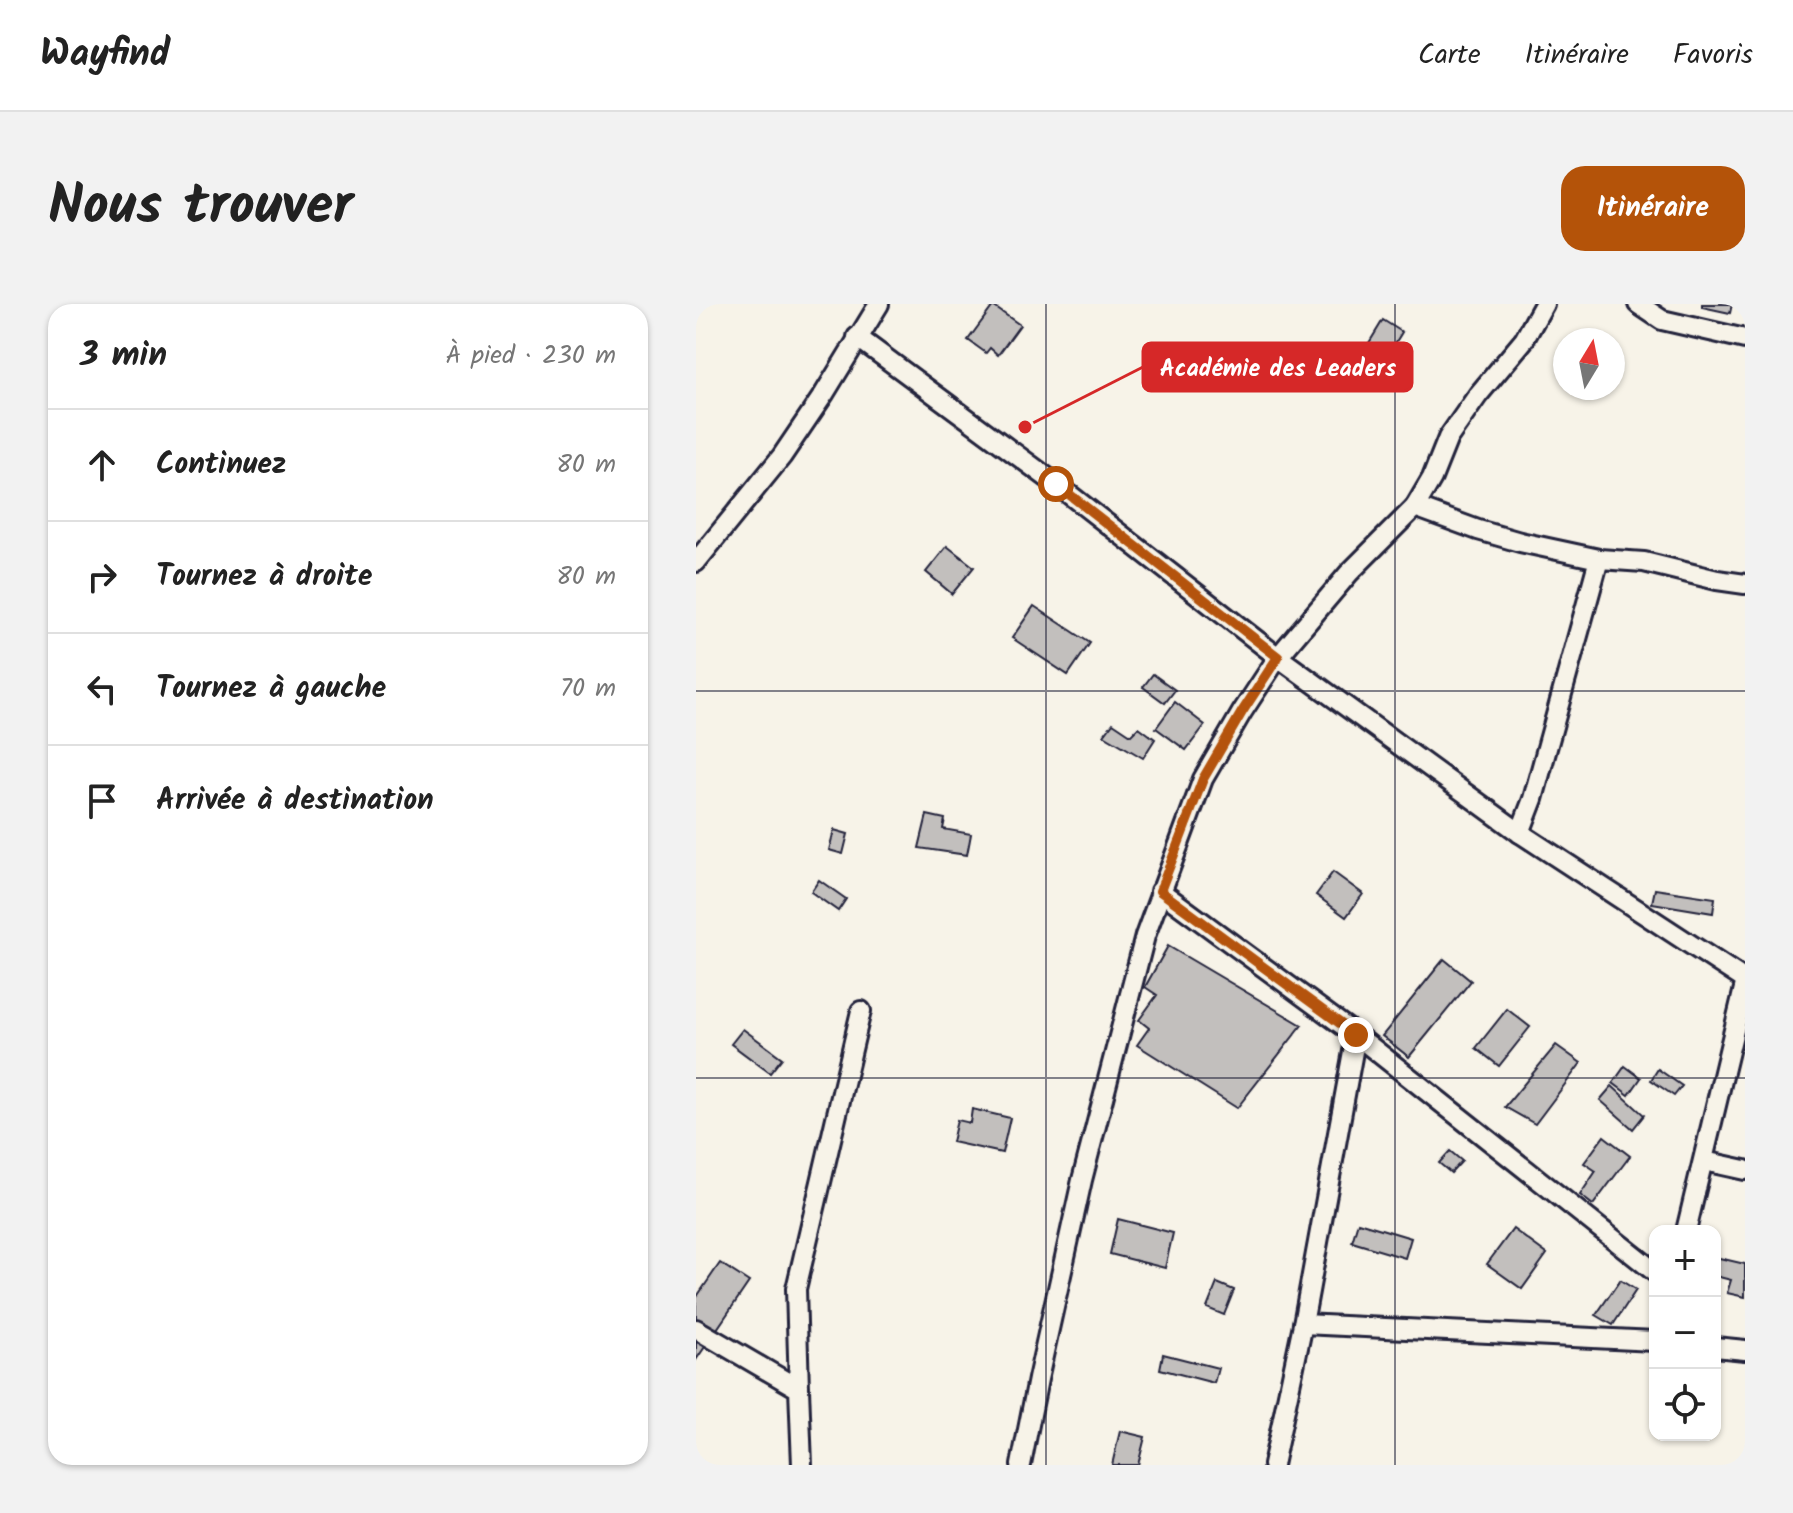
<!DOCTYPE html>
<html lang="fr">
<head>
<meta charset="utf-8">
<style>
  body { margin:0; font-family:Kalam,sans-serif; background:#f2f2f2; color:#222 }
  .controls { position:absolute; right:24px; bottom:24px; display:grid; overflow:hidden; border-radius:16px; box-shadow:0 2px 6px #0004 }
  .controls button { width:72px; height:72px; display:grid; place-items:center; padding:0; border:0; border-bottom:2px solid #e0e0e0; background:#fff; color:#222; font:40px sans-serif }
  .compass { position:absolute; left:857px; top:24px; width:72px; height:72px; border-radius:50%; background:#fff; box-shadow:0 2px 6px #0004; rotate:10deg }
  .stop { position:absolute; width:24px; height:24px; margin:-18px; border:6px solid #b45309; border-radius:50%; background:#fff }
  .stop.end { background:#b45309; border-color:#fff; box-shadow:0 2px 8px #0008 }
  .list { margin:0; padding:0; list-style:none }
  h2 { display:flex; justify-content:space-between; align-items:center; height:104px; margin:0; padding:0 32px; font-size:34px }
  h2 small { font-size:26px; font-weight:400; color:#767676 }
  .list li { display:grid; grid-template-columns:52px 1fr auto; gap:24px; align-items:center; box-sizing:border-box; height:112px; padding:0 32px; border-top:2px solid #e0e0e0 }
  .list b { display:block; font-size:30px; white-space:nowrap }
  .list em { font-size:26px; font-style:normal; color:#767676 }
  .icon { flex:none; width:44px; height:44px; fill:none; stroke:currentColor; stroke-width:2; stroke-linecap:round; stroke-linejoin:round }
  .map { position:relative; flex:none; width:1049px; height:1161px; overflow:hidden; border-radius:24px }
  header { display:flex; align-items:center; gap:48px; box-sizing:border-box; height:112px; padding:0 40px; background:#fff; border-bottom:2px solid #e0e0e0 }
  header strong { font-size:38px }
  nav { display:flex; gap:44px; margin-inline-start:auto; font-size:28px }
  .intro { display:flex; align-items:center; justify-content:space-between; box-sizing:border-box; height:192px; padding:0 48px }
  h1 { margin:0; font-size:56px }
  .button { padding:20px 36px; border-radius:24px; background:#b45309; color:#fff; font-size:28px; font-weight:700 }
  main { display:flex; gap:48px; padding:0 48px }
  aside { flex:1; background:#fff; border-radius:24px; box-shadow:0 2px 6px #0004 }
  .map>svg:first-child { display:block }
  .building { fill:#c2bfbd; stroke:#22223b; stroke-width:2 }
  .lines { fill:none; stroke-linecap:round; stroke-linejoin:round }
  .minor-casing { stroke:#22223b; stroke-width:24 }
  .minor { stroke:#f7f3e8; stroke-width:18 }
  .route { stroke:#b45309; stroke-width:10 }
  .grid { fill:none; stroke:#22223b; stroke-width:2; stroke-opacity:0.55 }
  .leader { fill:none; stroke:#d62828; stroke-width:3 }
  .callout-dot { fill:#d62828; stroke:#f7f3e8; stroke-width:3 }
  .callout { fill:#d62828; stroke:#d62828; stroke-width:3 }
  .callout-label { font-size:24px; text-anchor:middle; font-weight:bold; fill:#fff }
</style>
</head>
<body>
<header>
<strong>Wayfind</strong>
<nav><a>Carte</a><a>Itinéraire</a><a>Favoris</a></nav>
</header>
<div class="intro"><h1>Nous trouver</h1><a class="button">Itinéraire</a></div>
<main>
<aside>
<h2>3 min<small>À pied · 230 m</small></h2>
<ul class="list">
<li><svg class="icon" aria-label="ahead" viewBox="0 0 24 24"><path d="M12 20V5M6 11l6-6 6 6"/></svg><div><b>Continuez</b></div><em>80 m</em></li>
<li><svg class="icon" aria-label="right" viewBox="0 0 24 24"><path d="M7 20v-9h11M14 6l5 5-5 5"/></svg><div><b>Tournez à droite</b></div><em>80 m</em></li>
<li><svg class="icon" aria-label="left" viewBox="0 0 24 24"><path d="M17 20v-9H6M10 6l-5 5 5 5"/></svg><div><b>Tournez à gauche</b></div><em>70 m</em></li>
<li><svg class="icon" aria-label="arrive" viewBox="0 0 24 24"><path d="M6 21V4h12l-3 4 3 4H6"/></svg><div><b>Arrivée à destination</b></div></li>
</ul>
</aside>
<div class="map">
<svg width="1049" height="1161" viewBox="0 0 1049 1161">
  <rect width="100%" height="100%" fill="#f7f3e8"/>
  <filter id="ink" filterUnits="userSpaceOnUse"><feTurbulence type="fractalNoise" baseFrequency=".0125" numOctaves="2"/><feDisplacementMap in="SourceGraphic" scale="16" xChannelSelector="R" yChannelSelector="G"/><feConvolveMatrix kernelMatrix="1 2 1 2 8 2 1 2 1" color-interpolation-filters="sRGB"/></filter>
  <g filter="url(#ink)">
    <g class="building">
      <polygon points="1006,0 1036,0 1034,9 1006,3"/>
      <polygon points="297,2 324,21 302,51 294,44 290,49 272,36"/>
      <polygon points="687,16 706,28 678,74 659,62"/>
      <polygon points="251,242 278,263 256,290 230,268"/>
      <polygon points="338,302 394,339 372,371 316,334"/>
      <polygon points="457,370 479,386 469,399 447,383"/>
      <polygon points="479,398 509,421 490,446 460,424"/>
      <polygon points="417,419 435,431 443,423 459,435 447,454 408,431"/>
      <polygon points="231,511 249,515 247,525 275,530 271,551 223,544"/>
      <polygon points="138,526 152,530 147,550 133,546"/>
      <polygon points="637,568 667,590 650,613 620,591"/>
      <polygon points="123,576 150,595 142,607 115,588"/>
      <polygon points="959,585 1019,594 1017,609 956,599"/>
      <polygon points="472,642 606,721 541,804 441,741 453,724 443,716 461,691 449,683"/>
      <polygon points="748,655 775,677 713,753 686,732"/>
      <polygon points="811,705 834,723 803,762 780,744"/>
      <polygon points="47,725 86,754 74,769 35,740"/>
      <polygon points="860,741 885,759 839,820 809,803"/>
      <polygon points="929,762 945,774 933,791 917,779"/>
      <polygon points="962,765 986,782 978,792 955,776"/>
      <polygon points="916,782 948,811 937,825 904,796"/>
      <polygon points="276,805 314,814 306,849 256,838 261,816 274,819"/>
      <polygon points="908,832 934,852 897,901 884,891 900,867 888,859"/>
      <polygon points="754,847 766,857 755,869 743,859"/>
      <polygon points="422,915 477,929 469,964 414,950"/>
      <polygon points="662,918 715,934 709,954 656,938"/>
      <polygon points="817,925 851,950 826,985 791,960"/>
      <polygon points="1019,953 1049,960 1049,993 1031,989 1035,976 1019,972"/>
      <polygon points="24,959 53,978 0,1056 0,994"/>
      <polygon points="924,976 940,986 917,1021 900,1011"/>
      <polygon points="521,979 538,986 528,1011 511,1004"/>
      <polygon points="467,1050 522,1064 518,1079 464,1065"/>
      <polygon points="424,1127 449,1133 442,1161 416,1161"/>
    </g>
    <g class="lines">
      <g class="minor-casing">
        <g id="minor">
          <polyline points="942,0 966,16 1049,35"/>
          <polyline points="161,33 360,180 582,353 653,269 719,203 736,174 752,134 782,91 828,36 848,0"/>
          <polyline points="719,203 782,226 824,238 903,255 948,258 1021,276 1049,280"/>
          <polyline points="0,258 86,152 128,90 183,0"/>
          <polyline points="824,529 837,495 903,255"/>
          <polyline points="464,587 660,731 959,968"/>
          <polyline points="1008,857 1049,866"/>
          <polyline points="990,927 1049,680"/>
          <polyline points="607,1020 959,1037"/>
          <polyline points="0,1025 103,1085 106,1161"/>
          <polyline points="1019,1043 1049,1046"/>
          <polyline points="103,1085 100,985 165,707"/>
          <polyline points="325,1161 342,1075 386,876 449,632 507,475 546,408 582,353 824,529 1049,676"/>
          <polyline points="577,1161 607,1020 660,731"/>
        </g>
      </g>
      <use href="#minor" class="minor"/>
    </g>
  </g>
  <g class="lines" filter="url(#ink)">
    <polyline class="route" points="360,180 582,353 546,408 507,475 464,587 660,731"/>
  </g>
  <path class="grid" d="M350,0V1161M699,0V1161M0,387H1049M0,774H1049"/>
  <path class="leader" d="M329 123L447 63"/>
  <circle class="callout-dot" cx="329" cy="123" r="8"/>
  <rect class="callout" x="447" y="39" width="269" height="48" rx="8"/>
  <g class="callout-label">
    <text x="582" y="72">Académie des Leaders</text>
  </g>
</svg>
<div class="controls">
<button>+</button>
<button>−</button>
<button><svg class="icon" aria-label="locate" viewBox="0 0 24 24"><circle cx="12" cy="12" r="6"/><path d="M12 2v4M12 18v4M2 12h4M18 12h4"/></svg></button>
</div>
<svg class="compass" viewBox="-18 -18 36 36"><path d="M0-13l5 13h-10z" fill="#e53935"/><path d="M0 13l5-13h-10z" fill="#767676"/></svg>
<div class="stop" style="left:360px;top:180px"></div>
<div class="stop end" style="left:660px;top:731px"></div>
</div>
</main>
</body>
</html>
